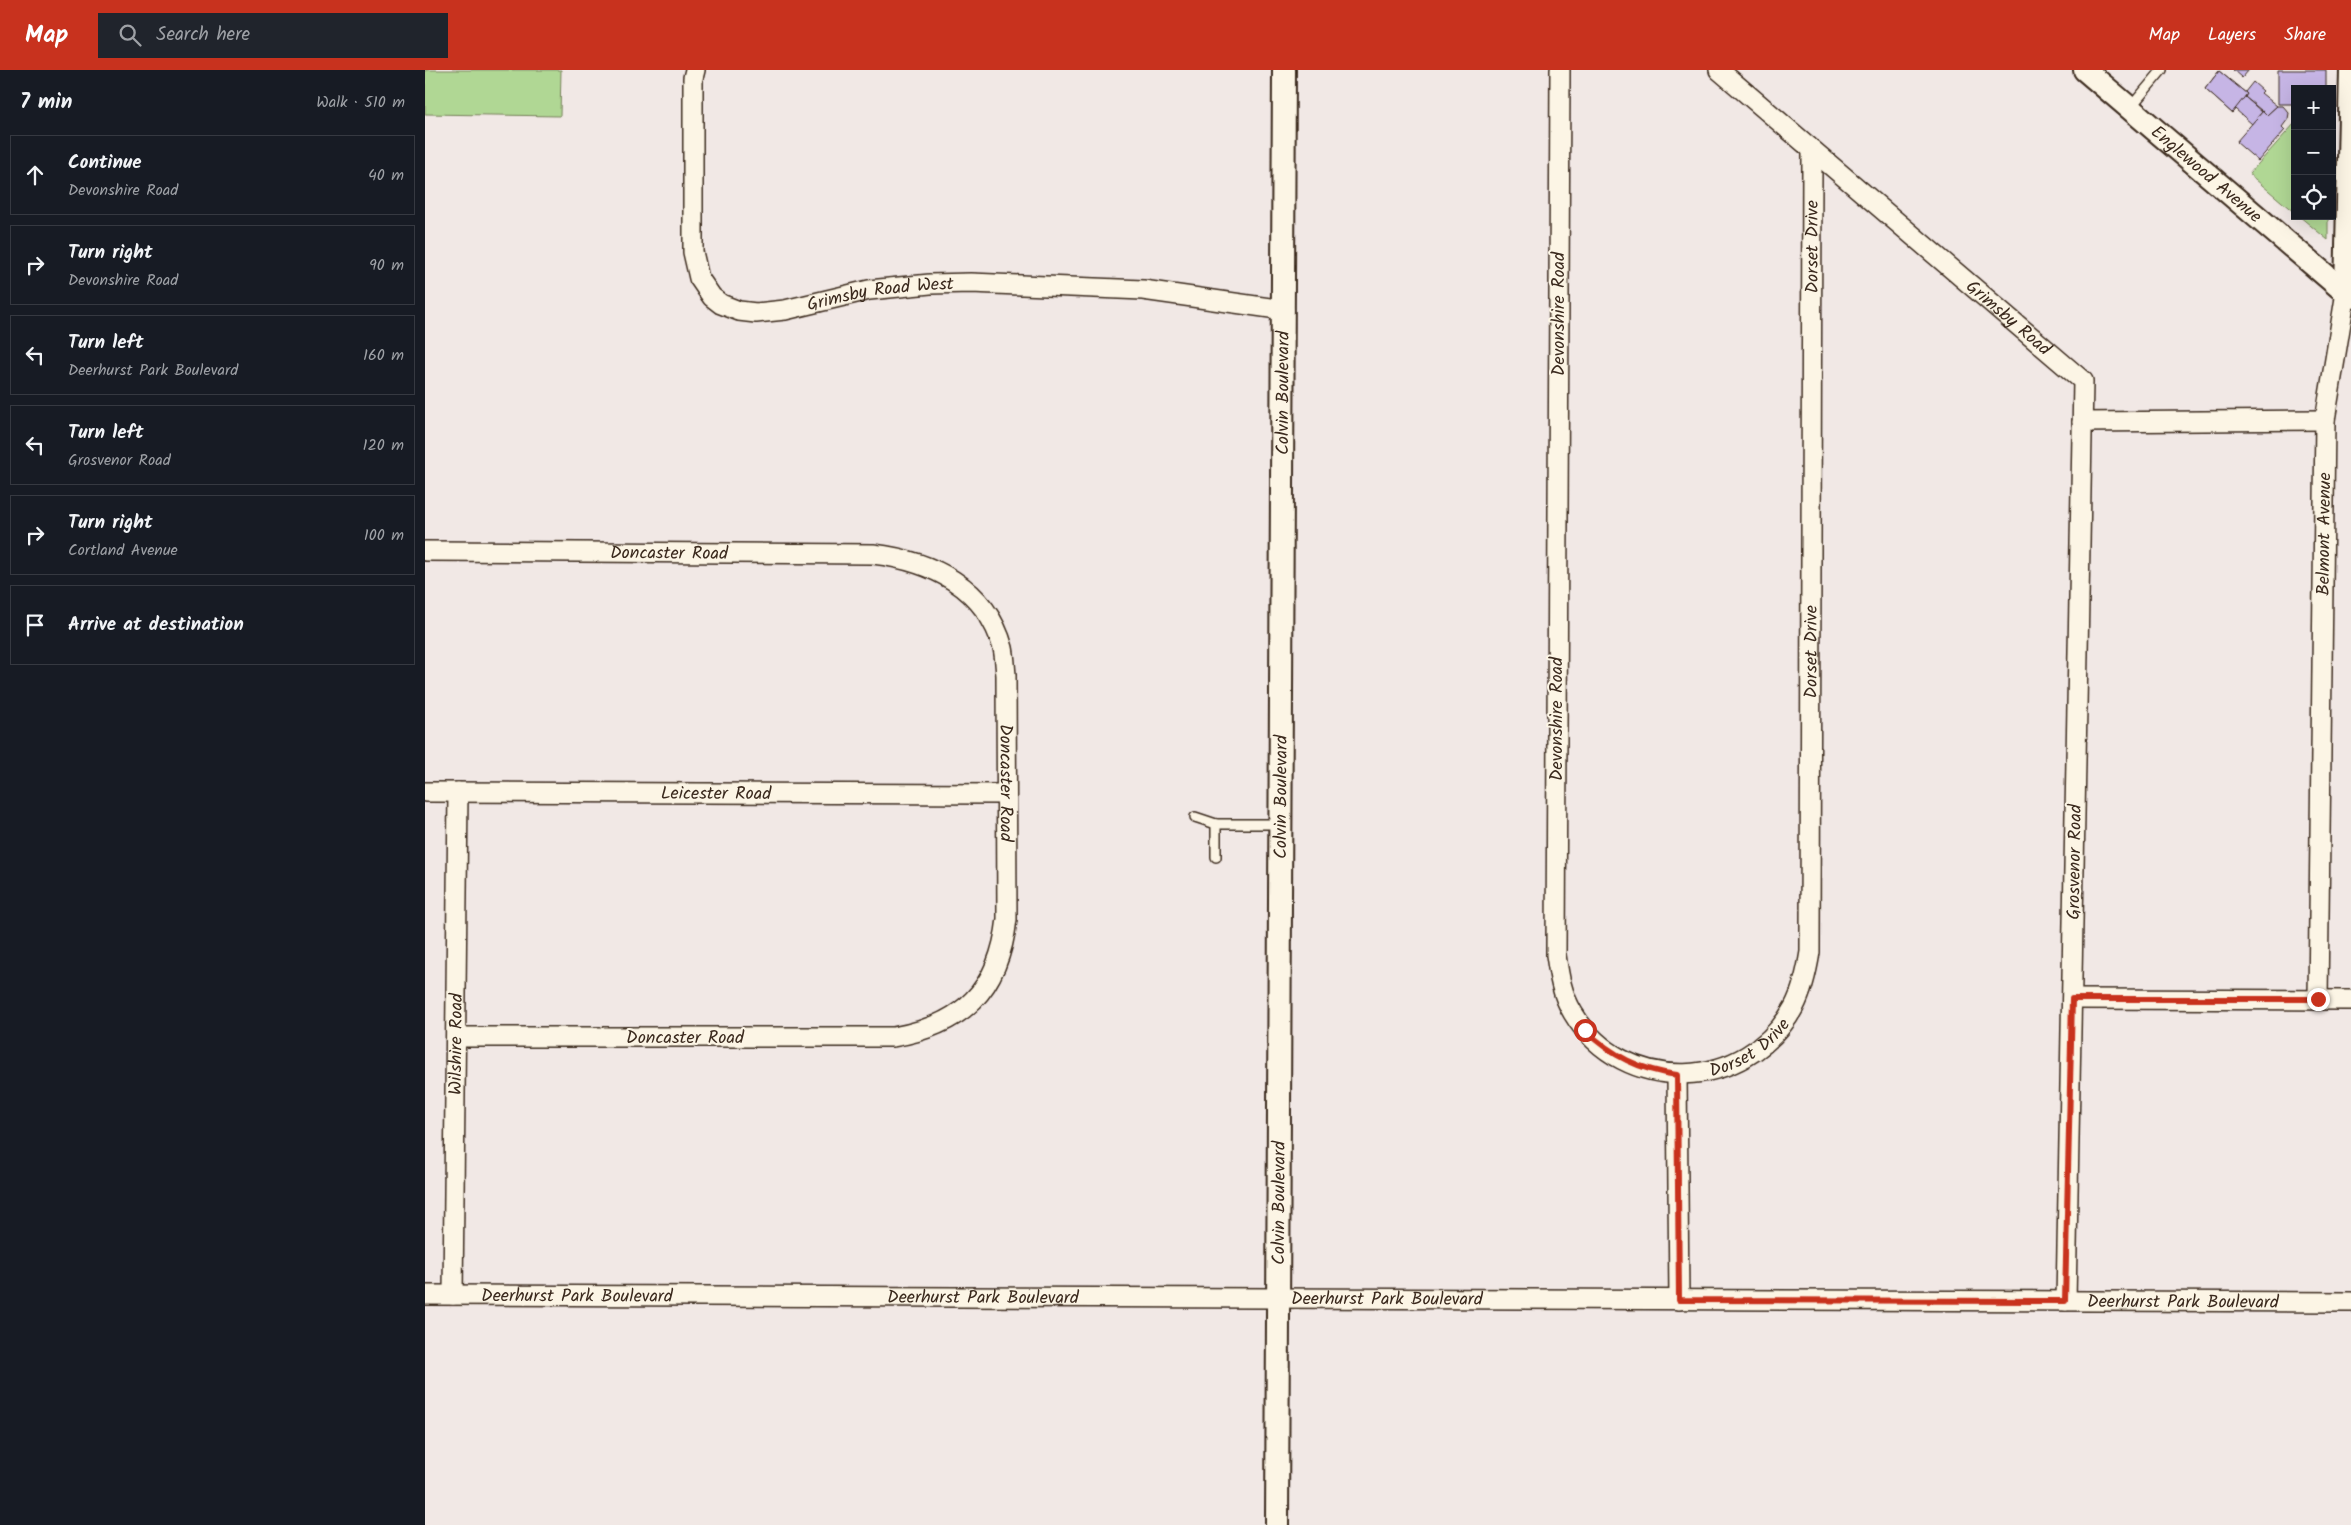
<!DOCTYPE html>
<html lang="en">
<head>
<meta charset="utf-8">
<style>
  body { margin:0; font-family:Kalam,sans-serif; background:#20242c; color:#f1f3f6 }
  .controls { position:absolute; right:15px; top:15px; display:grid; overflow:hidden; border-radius:0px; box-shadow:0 5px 20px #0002 }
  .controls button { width:45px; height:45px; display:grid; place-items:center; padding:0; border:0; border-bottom:1px solid #363941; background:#171b24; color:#f1f3f6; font:25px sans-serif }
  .stop { position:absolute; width:15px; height:15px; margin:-11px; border:4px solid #c8321e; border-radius:50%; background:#fff }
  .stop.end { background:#c8321e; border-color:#fff; box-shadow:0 1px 5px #0008 }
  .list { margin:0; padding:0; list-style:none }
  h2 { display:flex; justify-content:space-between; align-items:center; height:65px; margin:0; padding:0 20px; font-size:21px }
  h2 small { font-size:16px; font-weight:400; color:#9ea1a6 }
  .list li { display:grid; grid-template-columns:32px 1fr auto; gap:15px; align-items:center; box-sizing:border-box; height:80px; margin:0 10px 10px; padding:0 10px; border:1px solid #363941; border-radius:0px }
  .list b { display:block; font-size:19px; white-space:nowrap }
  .list p { margin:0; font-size:16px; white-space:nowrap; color:#9ea1a6 }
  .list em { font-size:16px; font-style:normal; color:#9ea1a6 }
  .icon { flex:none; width:28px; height:28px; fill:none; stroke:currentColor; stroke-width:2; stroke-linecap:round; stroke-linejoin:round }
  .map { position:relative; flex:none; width:1926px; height:1455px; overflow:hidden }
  header { display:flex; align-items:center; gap:30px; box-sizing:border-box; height:70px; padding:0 25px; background:#c8321e; color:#fff }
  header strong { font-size:24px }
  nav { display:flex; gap:28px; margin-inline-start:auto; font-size:18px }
  .search { width:350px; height:45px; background:#20242c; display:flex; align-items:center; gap:12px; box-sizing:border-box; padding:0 18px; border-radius:0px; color:#9ea1a6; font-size:19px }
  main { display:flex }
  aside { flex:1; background:#171b24 }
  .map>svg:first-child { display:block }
  .green { fill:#b0d794; stroke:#768059 }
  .building { fill:#c6b5e5; stroke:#3b2a1e }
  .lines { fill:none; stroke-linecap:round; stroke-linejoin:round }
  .service-casing { stroke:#3b2a1e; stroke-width:12 }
  .minor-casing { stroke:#3b2a1e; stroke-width:22 }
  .tertiary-casing { stroke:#3b2a1e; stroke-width:26 }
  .service { stroke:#fcf5e5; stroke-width:9 }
  .minor { stroke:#fcf5e5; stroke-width:19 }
  .tertiary { stroke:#fcf5e5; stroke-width:22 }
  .route { stroke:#c8321e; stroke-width:6 }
  .labels { text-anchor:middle; stroke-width:4; stroke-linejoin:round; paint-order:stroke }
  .street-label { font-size:18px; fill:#3b2a1e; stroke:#fcf5e5 }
</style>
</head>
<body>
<header>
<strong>Map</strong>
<div class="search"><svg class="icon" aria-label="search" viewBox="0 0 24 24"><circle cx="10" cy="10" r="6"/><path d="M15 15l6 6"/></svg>Search here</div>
<nav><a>Map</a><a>Layers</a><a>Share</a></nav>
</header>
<main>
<aside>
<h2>7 min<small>Walk · 510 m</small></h2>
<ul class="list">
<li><svg class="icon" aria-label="ahead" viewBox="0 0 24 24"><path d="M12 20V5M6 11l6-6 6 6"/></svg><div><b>Continue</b><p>Devonshire Road</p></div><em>40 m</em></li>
<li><svg class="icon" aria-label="right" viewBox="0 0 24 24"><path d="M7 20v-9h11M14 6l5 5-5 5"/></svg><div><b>Turn right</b><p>Devonshire Road</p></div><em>90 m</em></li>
<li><svg class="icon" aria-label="left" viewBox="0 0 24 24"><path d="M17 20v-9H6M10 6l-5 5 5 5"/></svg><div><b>Turn left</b><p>Deerhurst Park Boulevard</p></div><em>160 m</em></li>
<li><svg class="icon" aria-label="left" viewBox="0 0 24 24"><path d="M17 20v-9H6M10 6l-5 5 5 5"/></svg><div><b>Turn left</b><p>Grosvenor Road</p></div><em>120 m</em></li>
<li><svg class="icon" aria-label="right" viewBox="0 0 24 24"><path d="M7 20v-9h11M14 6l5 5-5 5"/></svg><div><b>Turn right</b><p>Cortland Avenue</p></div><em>100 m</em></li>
<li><svg class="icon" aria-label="arrive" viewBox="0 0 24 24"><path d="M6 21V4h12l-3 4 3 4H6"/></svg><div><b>Arrive at destination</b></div></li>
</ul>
</aside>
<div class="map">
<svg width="1926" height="1455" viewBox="0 0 1926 1455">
  <rect width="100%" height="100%" fill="#f1e8e5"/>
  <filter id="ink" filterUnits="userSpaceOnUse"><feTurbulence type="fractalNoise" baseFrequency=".02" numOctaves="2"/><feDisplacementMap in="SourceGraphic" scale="10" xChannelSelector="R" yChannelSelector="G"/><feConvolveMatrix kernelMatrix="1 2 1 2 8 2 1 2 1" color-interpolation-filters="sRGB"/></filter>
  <g filter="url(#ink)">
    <g class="green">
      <polygon points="0,0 136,0 135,46 0,44"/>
      <polygon points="1870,53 1870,143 1824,104"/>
      <polygon points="1874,146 1903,146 1903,170"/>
    </g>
    <g class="building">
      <polygon points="1808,0 1824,0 1817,8"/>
      <polygon points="1853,0 1901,0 1901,19 1870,19 1870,34 1853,34"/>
      <polygon points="1794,1 1822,24 1820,27 1837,42 1827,54 1810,39 1807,43 1780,19"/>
      <polygon points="1794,1 1822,24 1807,43 1780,19"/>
      <polygon points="1828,12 1838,21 1836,23 1852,36 1842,45 1820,27 1822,24 1820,22"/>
      <polygon points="1852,36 1858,36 1864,43 1863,49 1857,57 1860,60 1833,91 1811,72 1838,41 1842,45"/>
    </g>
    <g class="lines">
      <g class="service-casing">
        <g id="service">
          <polyline points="1705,38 1737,0"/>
          <polyline points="770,747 791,754"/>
          <polyline points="791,787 791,754 855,754"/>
        </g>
      </g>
      <g class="minor-casing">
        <g id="minor">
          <path id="s1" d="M270,0L268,8V182L274,208L287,227L296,234L314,241L331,243L360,240L444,220L505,214L546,213L718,220L859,240"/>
          <path id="s2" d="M1135,0L1131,885C1134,906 1137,925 1148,943C1198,1027 1322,1023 1369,937C1378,920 1382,901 1385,882L1387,80"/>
          <path id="s3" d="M1294,0L1658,311L1641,1231"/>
          <polyline points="1657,352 1900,350"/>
          <path id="s4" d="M0,481L448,484C507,491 561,517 578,578C580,587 580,596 581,605L582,849C574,920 538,955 468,967H31"/>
          <path id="s5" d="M0,722L581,724"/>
          <polyline points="1647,929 1926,930"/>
          <path id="s6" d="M1893,929L1900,350L1921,222"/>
          <polyline points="1252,1005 1254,1230"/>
          <path id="s7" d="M0,1225L1926,1232"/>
          <path id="s8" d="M28,1225L33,722"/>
        </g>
      </g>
      <g class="tertiary-casing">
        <g id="tertiary">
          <path id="s9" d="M1660,0L1926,227"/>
          <polyline points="1921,222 1926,0"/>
          <path id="s10" d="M852,1455L859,0"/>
        </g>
      </g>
      <use href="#service" class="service"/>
      <use href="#minor" class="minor"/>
      <use href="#tertiary" class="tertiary"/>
    </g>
  </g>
  <g class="lines" filter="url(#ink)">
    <path class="route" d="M1160,960C1187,986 1215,1000 1252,1005L1254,1230L1640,1231L1647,929H1893"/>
  </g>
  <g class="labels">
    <g class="street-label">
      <text dy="6" stroke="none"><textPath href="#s9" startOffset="160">Englewood Avenue</textPath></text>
      <text dy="6" stroke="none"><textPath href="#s2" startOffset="1976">Dorset Drive</textPath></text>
      <text dy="6" stroke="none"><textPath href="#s1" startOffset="406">Grimsby Road West</textPath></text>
      <text transform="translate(1133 244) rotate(-90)" y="6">Devonshire Road</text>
      <text dy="6" stroke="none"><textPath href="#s3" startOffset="381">Grimsby Road</textPath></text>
      <text dy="6" stroke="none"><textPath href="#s10" startOffset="1132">Colvin Boulevard</textPath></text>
      <text dy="6" stroke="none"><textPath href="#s6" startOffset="465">Belmont Avenue</textPath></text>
      <text dy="6" stroke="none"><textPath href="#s4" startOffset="244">Doncaster Road</textPath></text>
      <text dy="6" stroke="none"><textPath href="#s2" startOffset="1571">Dorset Drive</textPath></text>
      <text transform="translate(1131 649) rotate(-90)" y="6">Devonshire Road</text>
      <text dy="6" stroke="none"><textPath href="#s4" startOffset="754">Doncaster Road</textPath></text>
      <text dy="6" stroke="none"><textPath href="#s5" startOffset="291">Leicester Road</textPath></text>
      <text dy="6" stroke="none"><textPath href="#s10" startOffset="728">Colvin Boulevard</textPath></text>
      <text transform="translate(1649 792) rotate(-89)" y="6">Grosvenor Road</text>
      <text x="260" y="973">Doncaster Road</text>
      <text dy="6" stroke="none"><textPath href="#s2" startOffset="1151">Dorset Drive</textPath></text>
      <text dy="6" stroke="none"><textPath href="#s8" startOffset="251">Wilshire Road</textPath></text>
      <text dy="6" stroke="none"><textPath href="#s10" startOffset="322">Colvin Boulevard</textPath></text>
      <text dy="6" stroke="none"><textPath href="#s7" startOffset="152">Deerhurst Park Boulevard</textPath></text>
      <text dy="6" stroke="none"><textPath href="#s7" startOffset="558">Deerhurst Park Boulevard</textPath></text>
      <text dy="6" stroke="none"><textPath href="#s7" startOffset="962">Deerhurst Park Boulevard</textPath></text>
      <text dy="6" stroke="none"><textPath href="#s7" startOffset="1758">Deerhurst Park Boulevard</textPath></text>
    </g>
  </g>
</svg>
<div class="controls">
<button>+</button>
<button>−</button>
<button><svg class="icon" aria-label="locate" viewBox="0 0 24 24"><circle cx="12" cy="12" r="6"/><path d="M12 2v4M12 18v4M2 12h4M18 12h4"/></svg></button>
</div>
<div class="stop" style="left:1160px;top:960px"></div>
<div class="stop end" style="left:1893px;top:929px"></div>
</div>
</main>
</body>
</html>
